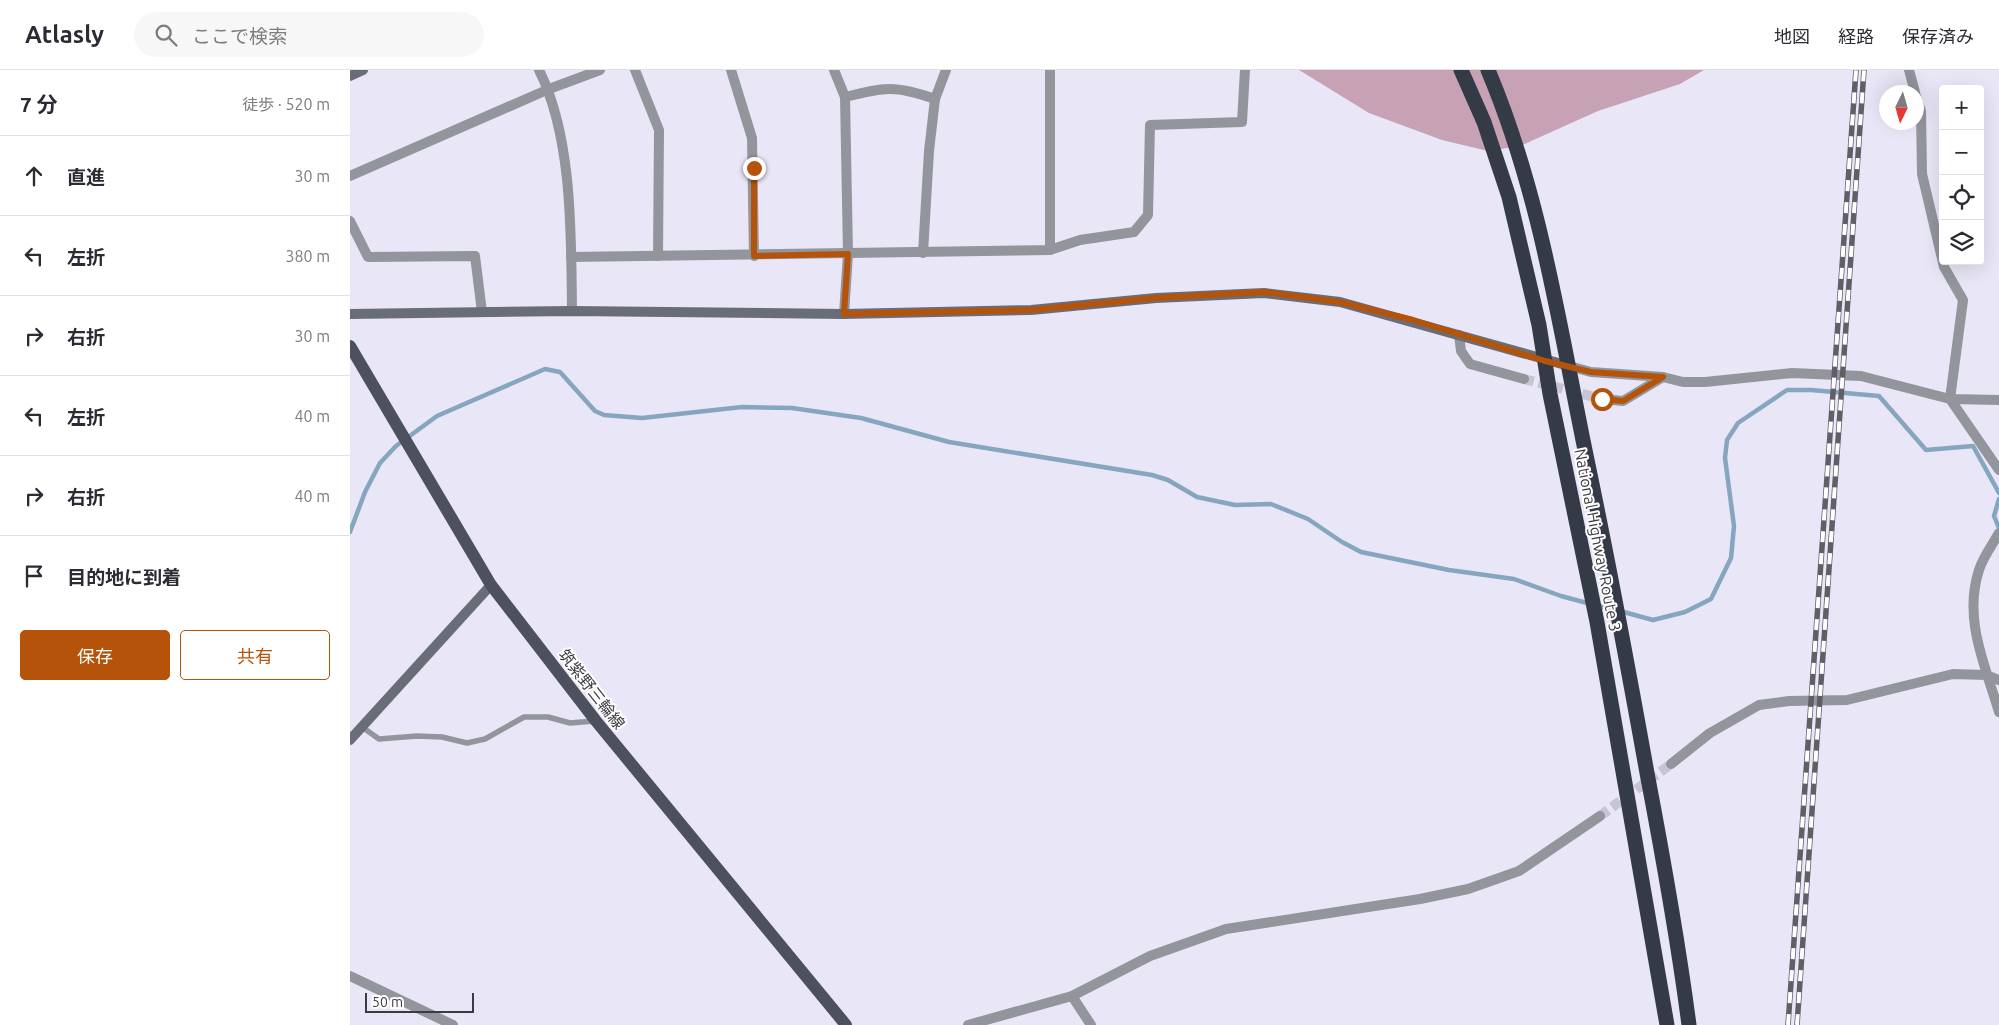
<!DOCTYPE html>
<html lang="ja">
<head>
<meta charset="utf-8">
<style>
  body { margin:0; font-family:Ubuntu,"Noto Sans JP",sans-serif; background:#f7f7f7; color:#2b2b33 }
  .controls { position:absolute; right:15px; top:15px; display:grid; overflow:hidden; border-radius:5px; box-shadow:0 5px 20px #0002 }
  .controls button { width:45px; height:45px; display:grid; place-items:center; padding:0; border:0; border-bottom:1px solid #e1e1e2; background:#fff; color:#2b2b33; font:25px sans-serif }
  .compass { position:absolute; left:1529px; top:15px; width:45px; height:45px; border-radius:50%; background:#fff; box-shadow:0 5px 20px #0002; rotate:185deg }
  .scale { position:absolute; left:15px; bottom:12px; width:109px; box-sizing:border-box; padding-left:5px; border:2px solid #3d3b42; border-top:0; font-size:14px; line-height:18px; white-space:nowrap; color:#3d3b42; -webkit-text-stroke:4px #fff; paint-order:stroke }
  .stop { position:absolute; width:15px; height:15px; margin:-11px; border:4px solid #b45309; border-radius:50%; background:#fff }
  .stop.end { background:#b45309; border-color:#fff; box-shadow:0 1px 5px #0008 }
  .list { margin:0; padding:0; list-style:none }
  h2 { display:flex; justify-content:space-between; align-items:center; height:65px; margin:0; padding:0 20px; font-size:21px }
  h2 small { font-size:16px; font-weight:400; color:#7c7c81 }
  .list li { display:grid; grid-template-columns:32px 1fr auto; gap:15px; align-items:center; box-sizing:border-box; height:80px; padding:0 20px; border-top:1px solid #e1e1e2 }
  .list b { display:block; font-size:19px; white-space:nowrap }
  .list em { font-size:16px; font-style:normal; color:#7c7c81 }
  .actions { display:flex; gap:10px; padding:15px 20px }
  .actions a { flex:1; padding:11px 0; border:1px solid #b45309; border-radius:5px; text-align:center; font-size:18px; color:#b45309 }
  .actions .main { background:#b45309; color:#fff }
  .icon { flex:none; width:28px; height:28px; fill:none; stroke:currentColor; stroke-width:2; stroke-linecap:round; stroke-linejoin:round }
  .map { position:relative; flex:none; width:1649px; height:955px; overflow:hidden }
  header { display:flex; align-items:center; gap:30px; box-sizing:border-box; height:70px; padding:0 25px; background:#fff; border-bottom:1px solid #e1e1e2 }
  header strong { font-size:24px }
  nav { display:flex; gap:28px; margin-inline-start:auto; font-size:18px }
  .search { width:350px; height:45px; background:#f7f7f7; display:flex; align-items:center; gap:12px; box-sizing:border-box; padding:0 18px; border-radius:28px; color:#7c7c81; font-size:19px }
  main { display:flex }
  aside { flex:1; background:#fff }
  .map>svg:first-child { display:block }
  .forest { fill:#c7a1b4 }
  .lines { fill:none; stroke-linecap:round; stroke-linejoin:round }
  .stream { stroke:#85a6be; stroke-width:4.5 }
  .street-tunnel { stroke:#c7c4d3; stroke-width:10; stroke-dasharray:10 5; stroke-linecap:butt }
  .lane { stroke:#92959c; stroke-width:5.5 }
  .street { stroke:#92959c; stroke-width:10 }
  .secondary { stroke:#696d77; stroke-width:10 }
  .primary { stroke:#4c515d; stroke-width:12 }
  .highway { stroke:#353a47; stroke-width:15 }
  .rail-casing { stroke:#615e68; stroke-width:5.5 }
  .rail { stroke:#fff; stroke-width:4; stroke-dasharray:11; stroke-linecap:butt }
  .route { stroke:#b45309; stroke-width:6 }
  .labels { text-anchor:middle; stroke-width:4; stroke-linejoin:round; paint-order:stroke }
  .street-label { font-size:16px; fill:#3d3b42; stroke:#fff }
</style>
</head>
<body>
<header>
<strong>Atlasly</strong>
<div class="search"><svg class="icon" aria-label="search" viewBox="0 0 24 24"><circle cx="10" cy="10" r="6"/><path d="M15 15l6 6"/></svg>ここで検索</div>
<nav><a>地図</a><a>経路</a><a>保存済み</a></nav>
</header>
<main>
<aside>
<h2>7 分<small>徒歩 · 520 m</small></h2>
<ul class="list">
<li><svg class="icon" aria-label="ahead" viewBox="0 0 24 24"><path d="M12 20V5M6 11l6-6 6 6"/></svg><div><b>直進</b></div><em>30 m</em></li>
<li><svg class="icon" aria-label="left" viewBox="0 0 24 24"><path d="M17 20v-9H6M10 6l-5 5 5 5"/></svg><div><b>左折</b></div><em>380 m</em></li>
<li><svg class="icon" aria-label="right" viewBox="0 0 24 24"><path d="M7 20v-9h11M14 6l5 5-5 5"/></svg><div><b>右折</b></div><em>30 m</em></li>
<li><svg class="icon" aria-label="left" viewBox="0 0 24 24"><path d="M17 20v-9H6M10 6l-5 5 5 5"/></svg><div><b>左折</b></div><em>40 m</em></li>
<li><svg class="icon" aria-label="right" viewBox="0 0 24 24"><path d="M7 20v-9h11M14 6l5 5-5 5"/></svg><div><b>右折</b></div><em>40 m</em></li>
<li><svg class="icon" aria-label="arrive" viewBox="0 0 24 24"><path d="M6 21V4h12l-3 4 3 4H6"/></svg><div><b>目的地に到着</b></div></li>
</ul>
<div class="actions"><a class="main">保存</a><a>共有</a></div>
</aside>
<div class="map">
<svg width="1649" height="955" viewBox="0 0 1649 955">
  <rect width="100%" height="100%" fill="#e9e6f7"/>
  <polygon class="forest" points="949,0 1354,0 1330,14 1248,41 1170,76 1138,81 1092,70 1019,43"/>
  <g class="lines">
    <g class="stream">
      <polyline points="1649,429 1644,446 1649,458"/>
      <polyline points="0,462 15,422 30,393 46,376 87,346 195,299 210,302 245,341 254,345 292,348 392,337 442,338 511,348 599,372 802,405 818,410 847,427 885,435 921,434 958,449 992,472 1011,482 1099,500 1164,509 1211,526 1263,540"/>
      <polyline points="1270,541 1303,550 1335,542 1361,529 1381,488 1384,456 1375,388 1377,370 1388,353 1437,320 1461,320 1529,326 1576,380 1623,376 1649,423"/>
    </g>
    <g class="street-tunnel">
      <polyline points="1174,309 1252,329"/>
      <polyline points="1250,746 1321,694"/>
    </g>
    <polyline class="lane" points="12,657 29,669 67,666 92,667 117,673 135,669 174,647 198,647 220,653 244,651"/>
    <g class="street">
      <path d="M189,0C223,68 221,166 222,241"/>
      <polyline points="285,0 309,60 308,186"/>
      <polyline points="381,0 402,68 404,186"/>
      <polyline points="484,0 495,27 498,184 494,244"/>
      <polyline points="700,0 700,180"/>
      <polyline points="1559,0 1565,22"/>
      <polyline points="1566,26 1571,41 1572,104 1594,197 1613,230 1600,329 1649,400"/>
      <path d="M495,27C535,17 545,15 585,29"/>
      <polyline points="0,106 199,19 250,0"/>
      <polyline points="0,151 18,187 125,186 132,242"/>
      <polyline points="573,183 579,81 585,29 596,0"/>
      <polyline points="221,187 700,180 730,170 784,162 798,145 800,55 892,52 895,0"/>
      <polyline points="1109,265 1111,281 1120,294 1174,309"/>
      <polyline points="1219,296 1241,302 1313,307 1333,312 1355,312 1442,303 1511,306 1600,329 1649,330"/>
      <polyline points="1252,329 1273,331 1313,307"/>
      <path d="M1649,463C1643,474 1633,487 1629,500C1613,549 1635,595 1649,642"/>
      <polyline points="1321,694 1360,663 1409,635 1439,631 1497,630 1603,604 1636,605 1649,610"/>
      <polyline points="0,906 103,955"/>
      <polyline points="722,926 741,955"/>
      <polyline points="618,955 722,926 800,886 876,859 1070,829 1118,819 1169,801 1250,746"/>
    </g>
    <g class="secondary">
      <polyline points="0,6 13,0"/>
      <polyline points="0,244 222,241 494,244 681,240 806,228 914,223 990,232 1219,296"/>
      <polyline points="0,670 141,515"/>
    </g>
    <polyline class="primary" points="0,276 141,515 246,651 496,955"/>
    <g class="highway">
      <polyline points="1111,0 1134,52 1159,127 1189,255 1200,324 1247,552 1317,955"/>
      <path d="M1138,0C1190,123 1209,254 1236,385C1258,490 1278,597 1297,703C1313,787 1328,870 1339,955"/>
    </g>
    <g class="rail-casing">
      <g id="rail">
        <polyline points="1438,955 1506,0"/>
        <polyline points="1447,955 1514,0"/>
      </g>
    </g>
    <use href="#rail" class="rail"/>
  </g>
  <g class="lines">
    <polyline class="route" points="404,98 404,186 498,184 494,244 681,240 806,228 914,222 990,232 1063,250 1195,291 1241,302 1313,307 1273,331 1252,329"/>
  </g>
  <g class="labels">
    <g class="street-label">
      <text transform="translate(1248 470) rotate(79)" y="6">National Highway Route 3</text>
      <text transform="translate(242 619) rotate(52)" y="6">筑紫野三輪線</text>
    </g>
  </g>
</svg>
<div class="controls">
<button>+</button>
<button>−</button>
<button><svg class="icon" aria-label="locate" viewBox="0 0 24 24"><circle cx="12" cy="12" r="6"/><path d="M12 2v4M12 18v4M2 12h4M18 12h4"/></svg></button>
<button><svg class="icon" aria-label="layers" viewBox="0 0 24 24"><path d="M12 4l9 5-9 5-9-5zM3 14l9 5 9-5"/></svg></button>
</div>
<svg class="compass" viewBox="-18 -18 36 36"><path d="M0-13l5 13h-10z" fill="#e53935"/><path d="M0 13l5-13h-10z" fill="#7c7c81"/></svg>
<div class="scale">50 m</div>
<div class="stop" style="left:1252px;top:329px"></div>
<div class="stop end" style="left:404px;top:98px"></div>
</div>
</main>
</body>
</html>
